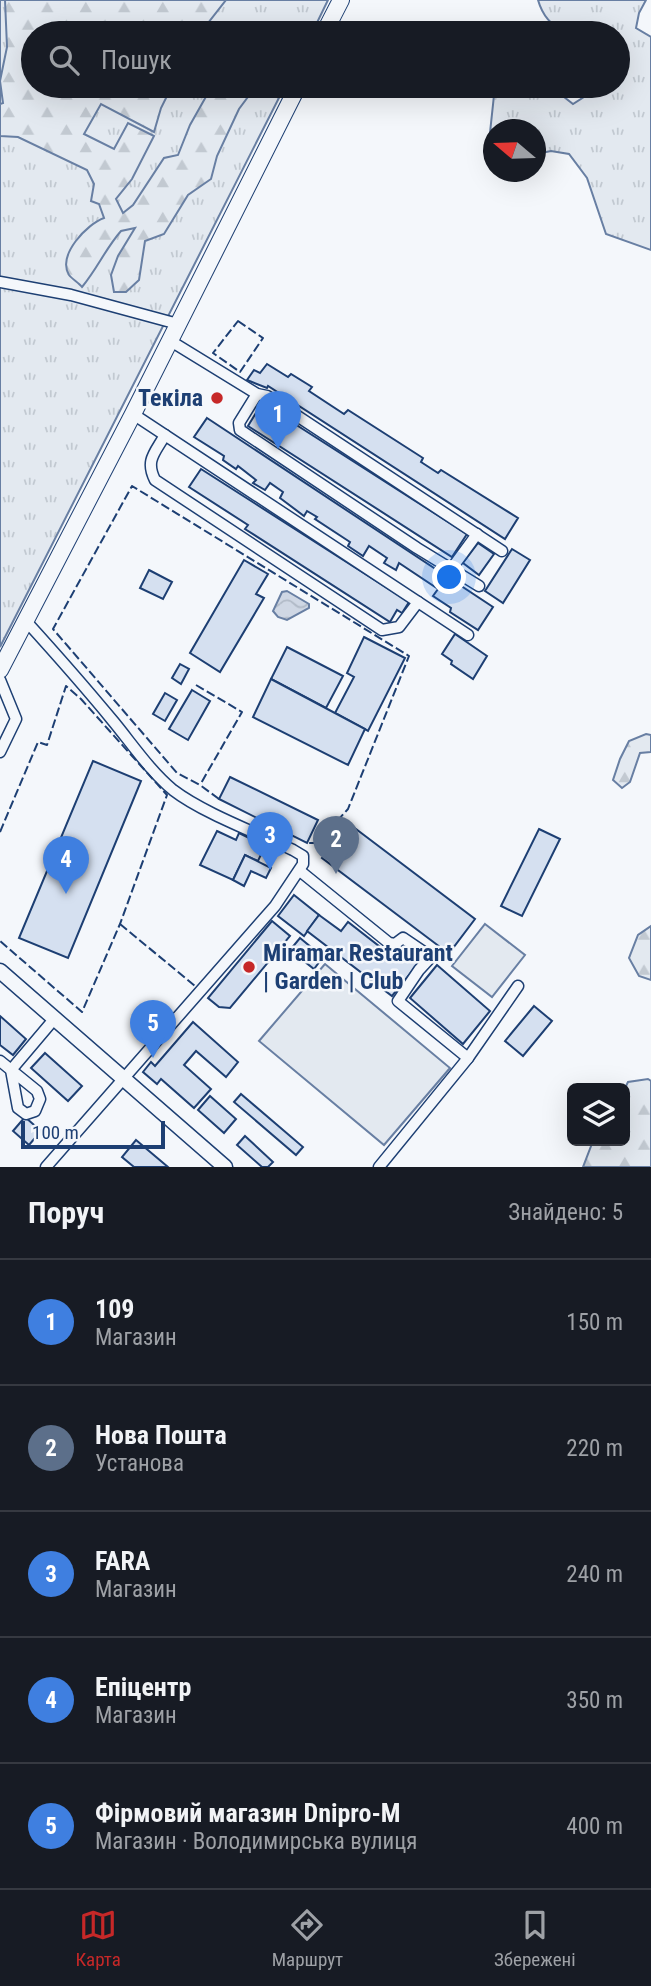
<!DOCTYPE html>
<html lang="uk">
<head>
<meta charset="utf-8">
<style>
  body { margin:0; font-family:"Roboto Condensed",sans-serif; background:#242831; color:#f1f3f6 }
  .controls { position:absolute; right:21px; bottom:21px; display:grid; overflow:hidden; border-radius:10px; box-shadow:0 7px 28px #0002 }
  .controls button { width:63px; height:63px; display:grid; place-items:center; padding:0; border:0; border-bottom:2px solid #363941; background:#171b24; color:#f1f3f6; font:35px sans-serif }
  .compass { position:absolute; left:483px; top:119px; width:63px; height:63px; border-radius:50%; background:#171b24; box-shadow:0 7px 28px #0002; rotate:289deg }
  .scale { position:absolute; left:21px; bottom:18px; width:144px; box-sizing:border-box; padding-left:7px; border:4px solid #1d3f73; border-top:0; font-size:19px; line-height:24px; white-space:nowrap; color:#1d3f73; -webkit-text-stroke:5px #f4f7fb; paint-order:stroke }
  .you { position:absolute; left:450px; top:578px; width:24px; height:24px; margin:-18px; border:5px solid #fff; border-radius:50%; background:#1a73e8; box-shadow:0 0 0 10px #1a73e833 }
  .badge { display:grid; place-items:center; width:46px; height:46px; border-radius:50%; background:#c62828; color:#fff; font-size:23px; font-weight:700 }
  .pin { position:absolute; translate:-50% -58px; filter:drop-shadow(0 2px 4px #0008) }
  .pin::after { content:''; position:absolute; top:37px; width:24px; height:21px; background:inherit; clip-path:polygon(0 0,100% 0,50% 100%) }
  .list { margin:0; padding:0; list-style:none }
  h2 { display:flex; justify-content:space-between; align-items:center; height:91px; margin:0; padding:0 28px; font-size:30px }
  h2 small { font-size:23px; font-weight:400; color:#9ea1a6 }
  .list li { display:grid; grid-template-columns:46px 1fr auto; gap:21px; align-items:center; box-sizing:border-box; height:126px; padding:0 28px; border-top:2px solid #363941 }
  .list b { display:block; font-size:26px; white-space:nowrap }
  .list p { margin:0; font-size:23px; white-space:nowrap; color:#9ea1a6 }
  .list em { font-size:23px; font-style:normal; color:#9ea1a6 }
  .icon { flex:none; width:38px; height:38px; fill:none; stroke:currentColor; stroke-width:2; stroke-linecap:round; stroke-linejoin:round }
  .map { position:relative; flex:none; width:651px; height:1167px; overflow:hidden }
  .search { position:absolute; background:#171b24; box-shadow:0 7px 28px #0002; left:21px; right:21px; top:21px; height:77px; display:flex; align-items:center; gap:18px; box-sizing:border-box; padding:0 24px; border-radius:38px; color:#9ea1a6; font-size:26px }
  .sheet { height:721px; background:#171b24 }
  nav { display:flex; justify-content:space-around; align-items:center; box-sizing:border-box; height:98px; border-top:2px solid #363941; background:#171b24; font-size:19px; color:#9ea1a6 }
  nav a { display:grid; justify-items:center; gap:4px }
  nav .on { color:#c62828 }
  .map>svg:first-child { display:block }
  .grass { fill:url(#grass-tufts); stroke:#687fa3; stroke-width:2 }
  .forest { fill:url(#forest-firs); stroke:#687fa3; stroke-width:2 }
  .garden { fill:#e3e9f0; stroke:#687fa3; stroke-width:2 }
  .water { fill:url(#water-waves); stroke:#687fa3; stroke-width:2 }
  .building { fill:#d5e0f0; stroke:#1d3f73; stroke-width:2 }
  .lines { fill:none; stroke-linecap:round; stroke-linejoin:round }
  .minor-casing { stroke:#1d3f73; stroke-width:13 }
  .major-casing { stroke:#1d3f73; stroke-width:17 }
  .highway-casing { stroke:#1d3f73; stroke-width:18 }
  .minor { stroke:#f4f7fb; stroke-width:10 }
  .major { stroke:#f4f7fb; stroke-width:14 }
  .highway { stroke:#f4f7fb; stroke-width:16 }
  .fence { stroke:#1d3f73; stroke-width:2; stroke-dasharray:9 3.5; stroke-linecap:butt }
  .poi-dot { fill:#c62828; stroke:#f4f7fb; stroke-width:2.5 }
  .labels { text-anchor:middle; stroke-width:5; stroke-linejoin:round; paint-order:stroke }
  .poi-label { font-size:24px; font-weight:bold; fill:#1d3f73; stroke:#f4f7fb; text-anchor:end }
</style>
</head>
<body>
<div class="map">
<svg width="651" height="1167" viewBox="0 0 651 1167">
  <defs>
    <pattern id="grass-tufts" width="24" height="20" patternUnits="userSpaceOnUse" patternTransform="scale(1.75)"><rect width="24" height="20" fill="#e3e9f0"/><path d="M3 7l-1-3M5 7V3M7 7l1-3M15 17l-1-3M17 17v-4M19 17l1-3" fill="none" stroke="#c2c9d1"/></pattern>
    <pattern id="forest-firs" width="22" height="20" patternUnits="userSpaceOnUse" patternTransform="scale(1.75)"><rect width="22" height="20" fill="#e3e9f0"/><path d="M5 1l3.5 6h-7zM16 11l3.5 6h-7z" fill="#c2c9d1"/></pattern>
    <pattern id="water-waves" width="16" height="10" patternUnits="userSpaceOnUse" patternTransform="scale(1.75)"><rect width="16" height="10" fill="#cfd7e4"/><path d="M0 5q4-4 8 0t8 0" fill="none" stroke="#b1bac7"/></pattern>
  </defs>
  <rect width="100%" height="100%" fill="#f4f7fb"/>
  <g class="grass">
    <polygon points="0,0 328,0 312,33 33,33 33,86 285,86 0,647"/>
    <path d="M538,0H646L639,13L636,28L651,37V250L606,234L587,178L569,154L551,151L536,154V130H494L493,158H491L489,142L495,86H550L573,104L587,95L586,86H618V33C584,33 550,41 538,0Z"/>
  </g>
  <g class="forest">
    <path d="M5,0H226L205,27L204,33H33V86H196L171,88L161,108L154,132L101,104L84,134L114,149L128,123L154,136L132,179L116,199L123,213L133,205L164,158L178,155L190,125L212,86H256L239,109L217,156L211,179L188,195L164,234L145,241L139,280L126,292H114L111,275L118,256L135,228L121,231C106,248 97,269 82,287C79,283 72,279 69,275C57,255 87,224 104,218L99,204L91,201L94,184L87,170L18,137L0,136V104L3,103L0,81L7,47Z"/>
    <polygon points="646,734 651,735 651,752 640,753 630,782 622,788 613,780 620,759 629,741"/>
    <polygon points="651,926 651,980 639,976 629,958 638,935"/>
    <polygon points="648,1079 651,1081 651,1167 583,1167 593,1141 625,1141 625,1088 628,1082"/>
  </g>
  <g class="garden">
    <polygon points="485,924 525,955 492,997 452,966"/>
    <polygon points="325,964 450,1068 384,1145 259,1041"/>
  </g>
  <polygon class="water" points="287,591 309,604 309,608 287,620 278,617 273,611 282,592"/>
  <g class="building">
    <polygon points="267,364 288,377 291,374 312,387 309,391 344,414 348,410 423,458 421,462 438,473 441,470 518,518 505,539 268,386 267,388 247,380 254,370 260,373"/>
    <polygon points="262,403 467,534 452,557 248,426"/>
    <polygon points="207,418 493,607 478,630 450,612 451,608 433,596 438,589 399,563 396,570 384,563 387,558 369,546 363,556 348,546 350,542 315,519 317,517 307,511 304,516 280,498 283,492 270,483 265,490 253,483 256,480 238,466 236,469 223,460 224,456 194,437"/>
    <polygon points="201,469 409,602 402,613 397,610 390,622 245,529 248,525 189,487"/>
    <polygon points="478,543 494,554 479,575 463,563"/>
    <polygon points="512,549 530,560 503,603 485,591"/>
    <polygon points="244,560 268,574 256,594 264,598 220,672 190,653"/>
    <polygon points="149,570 172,582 163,599 140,588"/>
    <polygon points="455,634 487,656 473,679 451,664 452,661 442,654"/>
    <polygon points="364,637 405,658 368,731 335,713 354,677 347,673"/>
    <polygon points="287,647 343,676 326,708 271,679"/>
    <polygon points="180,664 189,669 181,684 172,678"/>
    <polygon points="271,679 365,729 348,765 253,717"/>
    <polygon points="192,690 210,701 188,740 169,729"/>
    <polygon points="165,693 177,700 165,721 153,714"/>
    <polygon points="93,761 141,781 68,958 19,938"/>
    <polygon points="230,777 318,820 307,843 219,799"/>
    <polygon points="352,826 475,919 453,948 449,945 444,950 322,858 331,846 335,849"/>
    <polygon points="539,829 560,839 522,916 501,906"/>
    <polygon points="217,831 236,840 239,833 265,846 258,861 245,855 233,880 200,865"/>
    <polygon points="245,855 271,868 266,878 251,871 244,886 233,880"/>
    <polygon points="294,895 319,915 304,936 278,916"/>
    <polygon points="319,915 341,931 348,922 397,960 404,951 419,963 392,996 307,931"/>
    <polygon points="272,921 290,936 230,1008 219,1007 208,998"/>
    <polygon points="300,938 323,957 314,969 290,950"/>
    <polygon points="437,965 490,1011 463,1044 410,998"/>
    <polygon points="534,1006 552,1021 523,1056 505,1041"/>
    <polygon points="0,1016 26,1039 13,1055 0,1045"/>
    <polygon points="193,1022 238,1062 226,1077 196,1051 184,1065 211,1089 194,1108 161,1079 157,1084 143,1072 151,1062 155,1066"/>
    <polygon points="45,1053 82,1086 68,1101 31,1068"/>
    <polygon points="241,1094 303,1147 296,1155 234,1102"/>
    <polygon points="210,1096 236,1119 224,1133 198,1110"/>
    <polygon points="25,1117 41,1131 29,1145 13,1131"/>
    <polygon points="245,1136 273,1162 268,1167 262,1167 237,1145"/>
    <polygon points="136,1140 168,1167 134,1167 122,1157"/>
  </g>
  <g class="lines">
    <g class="minor-casing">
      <g id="minor">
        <polyline points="0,282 71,295 178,324"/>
        <polyline points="169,340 257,394 267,396 502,551"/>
        <polyline points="257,394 239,423 240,430 417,548 479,586"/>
        <polyline points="133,414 468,635"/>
        <path d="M165,435C155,453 145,460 155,480L382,630L399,627L418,602"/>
        <polyline points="452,568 477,534"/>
        <path d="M25,620C55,653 85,687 113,721C132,744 150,771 173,790C203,813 257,833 293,850L303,856V864L275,906L46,1167"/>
        <polyline points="0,680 16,719 0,752"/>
        <polyline points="300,871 389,943 395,944 403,938 431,957 419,970 398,1001 468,1058"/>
        <polyline points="0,1061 37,1091 40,1099 35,1111 26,1114 18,1108 11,1070"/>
        <polyline points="11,1070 55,1018"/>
        <polyline points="379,1167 468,1058 518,986"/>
      </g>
    </g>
    <g class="major-casing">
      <polyline id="major" points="0,971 225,1167"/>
    </g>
    <g class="highway-casing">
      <g id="highway">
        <polyline points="324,33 341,0"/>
        <polyline points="0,670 133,414 298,86"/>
      </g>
    </g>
    <use href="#minor" class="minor"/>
    <use href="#major" class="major"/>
    <use href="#highway" class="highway"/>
    <g class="fence">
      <polygon points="238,321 263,338 240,372 213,353"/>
      <polyline points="196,685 242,712 200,785"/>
      <polyline points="219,799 200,785 177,773 53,629 132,486 409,656 348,809 317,843 307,843"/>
      <polyline points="0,832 38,742 47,745 66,686 81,699 167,795 120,924 82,1012 0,941"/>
      <polyline points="120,924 195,986"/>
    </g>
  </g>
  <g class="poi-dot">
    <circle cx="217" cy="398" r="7"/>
    <circle cx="249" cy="967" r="7"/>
  </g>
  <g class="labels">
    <g class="poi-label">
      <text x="203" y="406">Текіла</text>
      <text x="263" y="961" text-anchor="start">Miramar Restaurant<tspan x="263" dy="28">| Garden | Club</tspan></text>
    </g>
  </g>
</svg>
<div class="controls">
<button><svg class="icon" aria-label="layers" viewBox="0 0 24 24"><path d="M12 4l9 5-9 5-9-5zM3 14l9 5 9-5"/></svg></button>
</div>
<svg class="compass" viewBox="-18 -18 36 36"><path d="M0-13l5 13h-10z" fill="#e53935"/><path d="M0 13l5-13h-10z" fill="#9ea1a6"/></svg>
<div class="scale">100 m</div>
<div class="you"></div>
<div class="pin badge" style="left:278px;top:449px;background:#3f7fe0">1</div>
<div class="pin badge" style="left:336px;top:874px;background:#5c6f8a">2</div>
<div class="pin badge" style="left:270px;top:870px;background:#3f7fe0">3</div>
<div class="pin badge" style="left:66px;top:894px;background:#3f7fe0">4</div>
<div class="pin badge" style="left:153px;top:1058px;background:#3f7fe0">5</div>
<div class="search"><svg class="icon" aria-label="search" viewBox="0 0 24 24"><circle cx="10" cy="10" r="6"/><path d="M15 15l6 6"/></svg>Пошук</div>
</div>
<section class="sheet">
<h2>Поруч<small>Знайдено: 5</small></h2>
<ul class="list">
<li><span class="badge" style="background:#3f7fe0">1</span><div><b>109</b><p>Магазин</p></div><em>150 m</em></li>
<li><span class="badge" style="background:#5c6f8a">2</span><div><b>Нова Пошта</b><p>Установа</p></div><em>220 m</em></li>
<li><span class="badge" style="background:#3f7fe0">3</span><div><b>FARA</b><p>Магазин</p></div><em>240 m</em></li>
<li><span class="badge" style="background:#3f7fe0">4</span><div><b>Епіцентр</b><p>Магазин</p></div><em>350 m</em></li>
<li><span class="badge" style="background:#3f7fe0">5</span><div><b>Фірмовий магазин Dnipro-M</b><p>Магазин · Володимирська вулиця</p></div><em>400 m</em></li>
</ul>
</section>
<nav>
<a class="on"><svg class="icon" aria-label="map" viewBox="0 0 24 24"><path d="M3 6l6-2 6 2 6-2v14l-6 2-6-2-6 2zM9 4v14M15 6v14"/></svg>Карта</a>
<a><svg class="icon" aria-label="directions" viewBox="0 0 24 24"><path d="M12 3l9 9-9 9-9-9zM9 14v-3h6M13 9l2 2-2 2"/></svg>Маршрут</a>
<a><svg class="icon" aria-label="saved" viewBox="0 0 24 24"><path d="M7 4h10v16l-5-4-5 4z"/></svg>Збережені</a>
</nav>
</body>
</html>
